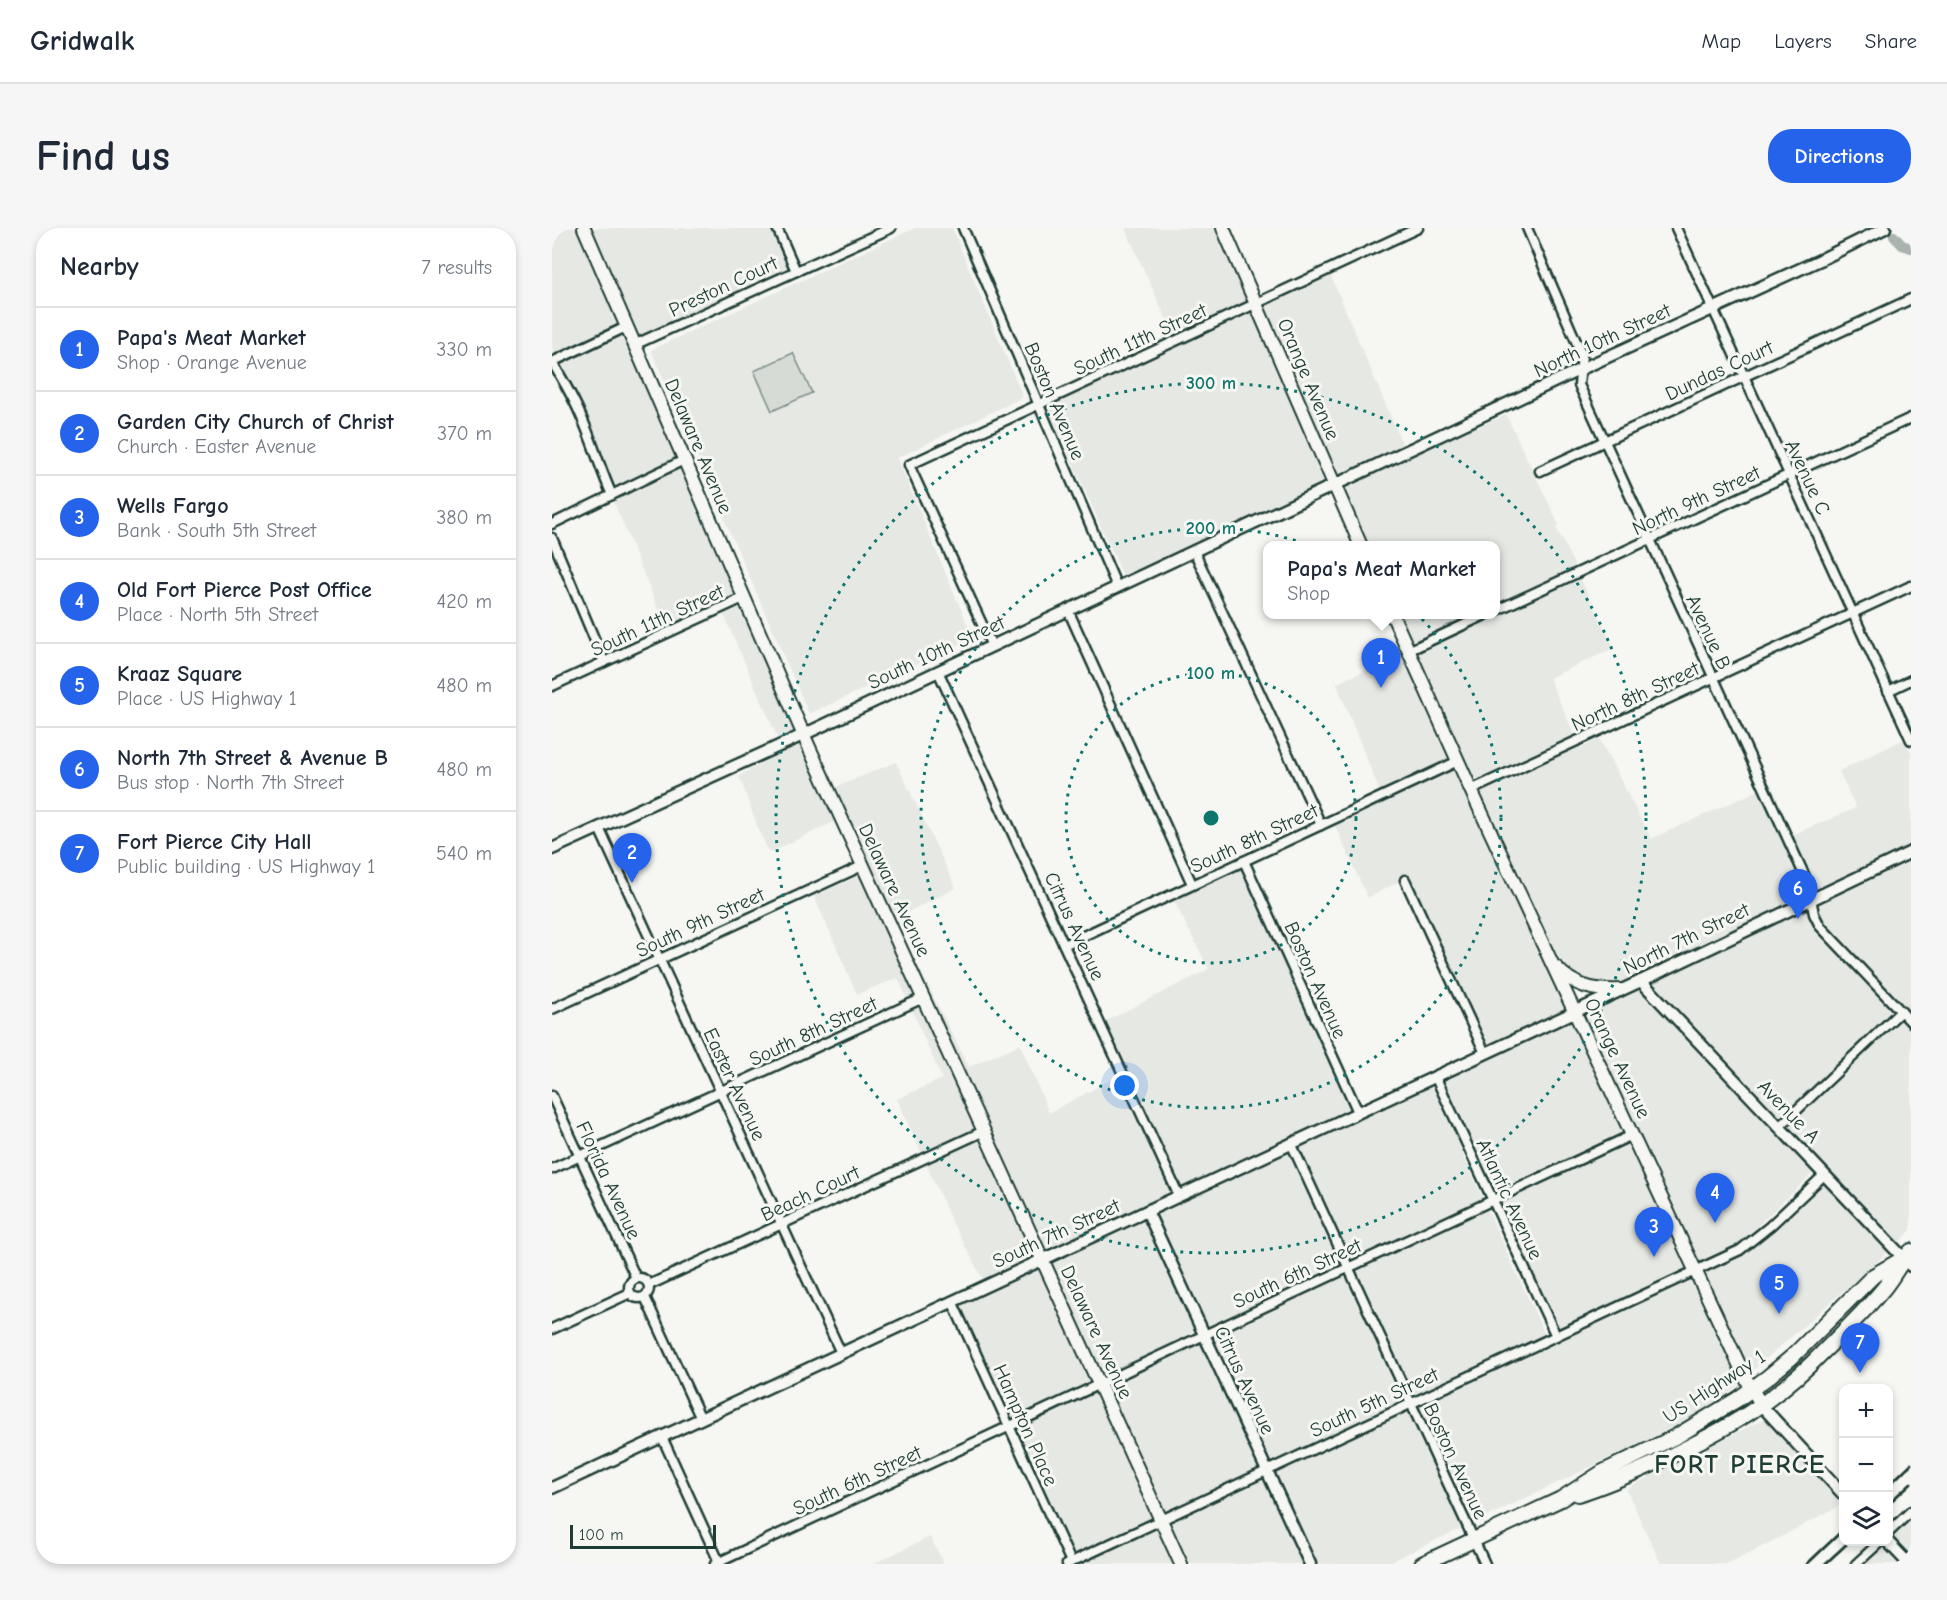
<!DOCTYPE html>
<html lang="en">
<head>
<meta charset="utf-8">
<style>
  body { margin:0; font-family:"Comic Neue",sans-serif; background:#f6f6f7; color:#1f2937 }
  .controls { position:absolute; right:18px; bottom:18px; display:grid; overflow:hidden; border-radius:12px; box-shadow:0 3px 9px #0003 }
  .controls button { width:54px; height:54px; display:grid; place-items:center; padding:0; border:0; border-bottom:2px solid #e0e1e3; background:#fff; color:#1f2937; font:30px sans-serif }
  .scale { position:absolute; left:18px; bottom:15px; width:146px; box-sizing:border-box; padding-left:6px; border:3px solid #1f3d34; border-top:0; font-size:16px; line-height:21px; white-space:nowrap; color:#1f3d34; -webkit-text-stroke:4px #f6f6f2; paint-order:stroke }
  .you { position:absolute; left:573px; top:858px; width:21px; height:21px; margin:-15px; border:4px solid #fff; border-radius:50%; background:#1a73e8; box-shadow:0 0 0 9px #1a73e833 }
  .badge { display:grid; place-items:center; width:39px; height:39px; border-radius:50%; background:#2563eb; color:#fff; font-size:20px; font-weight:700 }
  .pin { position:absolute; translate:-50% -50px; filter:drop-shadow(0 2px 3px #0008) }
  .pin::after { content:''; position:absolute; top:32px; width:21px; height:18px; background:inherit; clip-path:polygon(0 0,100% 0,50% 100%) }
  .popup { position:absolute; left:711px; top:313px; width:237px; height:78px; box-sizing:border-box; display:grid; place-content:center; border-radius:12px; background:#fff; filter:drop-shadow(0 2px 4px #0005); font-size:20px; white-space:nowrap; color:#747a83 }
  .popup b { font-size:22px; color:#1f2937 }
  .popup::after { content:''; position:absolute; left:50%; top:100%; margin-left:-12px; border:12px solid transparent; border-top-color:#fff }
  .list { margin:0; padding:0; list-style:none }
  h2 { display:flex; justify-content:space-between; align-items:center; height:78px; margin:0; padding:0 24px; font-size:26px }
  h2 small { font-size:20px; font-weight:400; color:#747a83 }
  .list li { display:grid; grid-template-columns:39px 1fr auto; gap:18px; align-items:center; box-sizing:border-box; height:84px; padding:0 24px; border-top:2px solid #e0e1e3 }
  .list b { display:block; font-size:22px; white-space:nowrap }
  .list p { margin:0; font-size:20px; white-space:nowrap; color:#747a83 }
  .list em { font-size:20px; font-style:normal; color:#747a83 }
  .icon { flex:none; width:33px; height:33px; fill:none; stroke:currentColor; stroke-width:2; stroke-linecap:round; stroke-linejoin:round }
  .map { position:relative; flex:none; width:1359px; height:1336px; overflow:hidden; border-radius:24px }
  header { display:flex; align-items:center; gap:36px; box-sizing:border-box; height:84px; padding:0 30px; background:#fff; border-bottom:2px solid #e0e1e3 }
  header strong { font-size:28px }
  nav { display:flex; gap:33px; margin-inline-start:auto; font-size:21px }
  .intro { display:flex; align-items:center; justify-content:space-between; box-sizing:border-box; height:144px; padding:0 36px }
  h1 { margin:0; font-size:42px }
  .button { padding:15px 27px; border-radius:24px; background:#2563eb; color:#fff; font-size:21px; font-weight:700 }
  main { display:flex; gap:36px; padding:0 36px }
  aside { flex:1; background:#fff; border-radius:24px; box-shadow:0 3px 9px #0003 }
  .map>svg:first-child { display:block }
  .built { fill:#e6e8e4 }
  .green { fill:#d6dbd6; stroke:#7a8c85; stroke-width:1.5 }
  .lines { fill:none; stroke-linecap:round; stroke-linejoin:round }
  .canal { stroke:#aab3ae; stroke-width:10 }
  .minor-casing { stroke:#1f3d34; stroke-width:13 }
  .tertiary-casing { stroke:#1f3d34; stroke-width:15 }
  .secondary-casing { stroke:#1f3d34; stroke-width:16 }
  .primary-casing { stroke:#1f3d34; stroke-width:18 }
  .minor { stroke:#f6f6f2; stroke-width:8 }
  .tertiary { stroke:#f6f6f2; stroke-width:10 }
  .secondary { stroke:#f6f6f2; stroke-width:12 }
  .primary { stroke:#f6f6f2; stroke-width:14 }
  .rail { stroke:#1f3d34; stroke-width:3 }
  .ring { fill:none; stroke:#0f766e; stroke-width:3; stroke-dasharray:3 6 }
  .labels { text-anchor:middle; stroke-width:6; stroke-linejoin:round; paint-order:stroke }
  .street-label { font-size:20px; fill:#1f3d34; stroke:#f6f6f2 }
  .district-label { font-size:26px; font-weight:bold; letter-spacing:1.5px; fill:#1f3d34; stroke:#f6f6f2 }
  .centre { fill:#0f766e; stroke:#f6f6f2; stroke-width:3 }
  .ring-label { font-size:18px; text-anchor:middle; font-weight:bold; fill:#0f766e; stroke:#f6f6f2; stroke-width:6; stroke-linejoin:round; paint-order:stroke }
</style>
</head>
<body>
<header>
<strong>Gridwalk</strong>
<nav><a>Map</a><a>Layers</a><a>Share</a></nav>
</header>
<div class="intro"><h1>Find us</h1><a class="button">Directions</a></div>
<main>
<aside>
<h2>Nearby<small>7 results</small></h2>
<ul class="list">
<li><span class="badge">1</span><div><b>Papa's Meat Market</b><p>Shop · Orange Avenue</p></div><em>330 m</em></li>
<li><span class="badge">2</span><div><b>Garden City Church of Christ</b><p>Church · Easter Avenue</p></div><em>370 m</em></li>
<li><span class="badge">3</span><div><b>Wells Fargo</b><p>Bank · South 5th Street</p></div><em>380 m</em></li>
<li><span class="badge">4</span><div><b>Old Fort Pierce Post Office</b><p>Place · North 5th Street</p></div><em>420 m</em></li>
<li><span class="badge">5</span><div><b>Kraaz Square</b><p>Place · US Highway 1</p></div><em>480 m</em></li>
<li><span class="badge">6</span><div><b>North 7th Street &amp; Avenue B</b><p>Bus stop · North 7th Street</p></div><em>480 m</em></li>
<li><span class="badge">7</span><div><b>Fort Pierce City Hall</b><p>Public building · US Highway 1</p></div><em>540 m</em></li>
</ul>
</aside>
<div class="map">
<svg width="1359" height="1336" viewBox="0 0 1359 1336">
  <rect width="100%" height="100%" fill="#f6f6f2"/>
  <filter id="ink" filterUnits="userSpaceOnUse"><feTurbulence type="fractalNoise" baseFrequency=".0167" numOctaves="2"/><feDisplacementMap in="SourceGraphic" scale="12" xChannelSelector="R" yChannelSelector="G"/><feConvolveMatrix kernelMatrix="1 2 1 2 8 2 1 2 1" color-interpolation-filters="sRGB"/></filter>
  <g filter="url(#ink)">
    <g class="built">
      <polygon points="0,0 26,0 67,97 3,127 0,119"/>
      <polygon points="38,0 122,0 123,2 128,0 219,0 237,41 85,109"/>
      <polygon points="363,0 400,0 471,169 345,230 421,410 257,486 99,122"/>
      <polygon points="573,0 664,0 696,74 622,108"/>
      <polygon points="778,46 852,220 785,251 710,78"/>
      <polygon points="700,83 775,256 572,350 514,220 494,178"/>
      <polygon points="71,106 125,230 63,260 52,234 47,216 34,186 8,136"/>
      <polygon points="954,187 1007,297 1004,299 1024,341 943,377 943,318 815,317 789,260 856,229"/>
      <polygon points="129,240 184,368 114,400 61,272"/>
      <polygon points="1028,350 1062,420 997,450 1023,508 923,555 864,425"/>
      <polygon points="188,377 244,505 227,513 171,385"/>
      <polygon points="846,387 923,387 859,416"/>
      <polygon points="852,426 899,530 828,564 781,447 785,455"/>
      <polygon points="259,510 284,559 344,534 404,660 342,691 417,839 468,816 497,885 566,848 620,965 493,1024"/>
      <polygon points="1047,510 1099,611 1207,562 1252,657 1253,667 1066,756 1042,756 1027,752 1016,743 1004,730 927,565 1028,518 1029,521"/>
      <polygon points="1353,511 1359,525 1359,619 1264,663 1262,653 1240,607 1304,580 1287,543"/>
      <polygon points="248,514 284,593 217,625 206,600 187,548"/>
      <polygon points="903,540 1015,780 935,817 856,646 846,650 847,653 816,670 782,596"/>
      <polygon points="1359,630 1359,786 1272,695 1266,684 1265,673"/>
      <polygon points="689,640 799,882 630,960 554,793 657,741 621,671"/>
      <polygon points="309,647 365,770 356,773 346,750 305,766 262,668"/>
      <polygon points="1255,678 1256,688 1264,702 1341,784 1225,891 1097,752"/>
      <polygon points="1087,757 1261,945 1193,1010 1174,1023 1145,1036 1029,784"/>
      <polygon points="369,779 426,902 370,926 345,871 390,851 360,782"/>
      <polygon points="1019,789 1073,905 942,967 889,850"/>
      <polygon points="1348,791 1359,802 1359,1002 1345,1016 1231,898"/>
      <polygon points="879,855 931,971 798,1033 745,918"/>
      <polygon points="430,911 483,1029 432,1053 399,992 374,936"/>
      <polygon points="1077,914 1135,1041 1003,1103 946,976"/>
      <polygon points="735,923 788,1038 656,1099 603,984"/>
      <polygon points="1268,952 1337,1023 1198,1145 1149,1046 1180,1032 1200,1018"/>
      <polygon points="935,981 993,1107 862,1168 802,1042"/>
      <polygon points="592,989 645,1104 551,1150 498,1034"/>
      <polygon points="487,1038 541,1155 460,1192 407,1075"/>
      <polygon points="792,1047 851,1172 717,1235 660,1109"/>
      <polygon points="1139,1050 1190,1153 1156,1183 921,1295 866,1177"/>
      <polygon points="650,1113 707,1240 613,1285 555,1159"/>
      <polygon points="545,1164 603,1290 522,1327 464,1201"/>
      <polygon points="856,1182 910,1300 833,1336 763,1336 721,1244"/>
      <polygon points="1214,1190 1291,1276 1177,1336 1109,1336 1074,1261"/>
      <polygon points="711,1249 751,1336 635,1336 617,1294"/>
      <polygon points="1359,1291 1359,1330 1339,1309"/>
      <polygon points="607,1299 623,1336 527,1336"/>
      <polygon points="378,1309 392,1336 320,1336"/>
      <polygon points="1331,1317 1349,1336 1312,1336"/>
    </g>
    <polygon class="green" points="241,125 260,165 220,183 202,143"/>
    <g class="lines">
      <polyline class="canal" points="1342,8 1350,17 1359,20"/>
      <g class="minor-casing">
        <g id="minor">
          <polyline points="225,0 244,43"/>
          <polyline points="411,0 565,359"/>
          <polyline points="975,0 1030,127 1027,157 1256,655 1262,686 1268,698 1359,794"/>
          <polyline points="1124,0 1359,512"/>
          <polyline points="82,117 339,0"/>
          <path d="M0,134C11,152 21,169 29,188C41,214 48,241 60,267"/>
          <polyline points="0,134 74,99"/>
          <polyline points="988,243 1359,71"/>
          <polyline points="0,296 132,232"/>
          <polyline points="0,310 52,434"/>
          <polyline points="642,323 769,597"/>
          <polyline points="516,382 640,656"/>
          <polyline points="943,383 1359,190"/>
          <polyline points="440,418 357,237 866,0"/>
          <polyline points="856,423 935,386"/>
          <polyline points="386,443 627,968"/>
          <polyline points="0,458 191,370"/>
          <polyline points="1336,463 1359,452"/>
          <polyline points="919,562 1359,358"/>
          <polyline points="47,600 289,1125"/>
          <polyline points="692,633 806,884"/>
          <polyline points="853,652 933,825"/>
          <polyline points="512,717 906,533"/>
          <polyline points="0,781 310,638"/>
          <polyline points="883,848 1004,1108"/>
          <polyline points="0,868 84,1050"/>
          <polyline points="1227,899 1349,783"/>
          <polyline points="739,915 933,1336"/>
          <polyline points="0,941 371,770"/>
          <circle cx="87" cy="1060" r="10"/>
          <polyline points="97,1057 432,903"/>
          <polyline points="93,1069 149,1191"/>
          <polyline points="400,1073 519,1334"/>
          <polyline points="0,1101 78,1065"/>
          <polyline points="110,1209 168,1336"/>
          <polyline points="1336,1305 1359,1283"/>
          <polyline points="163,1336 1080,907"/>
          <polyline points="515,1336 1188,1022 1218,998 1272,947"/>
          <polyline points="1304,1336 1328,1314"/>
        </g>
      </g>
      <g class="tertiary-casing">
        <g id="tertiary">
          <polyline points="0,621 238,513 1027,142 1268,32 1333,0"/>
          <polyline points="1089,753 1359,1038"/>
          <polyline points="595,983 758,1336"/>
          <polyline points="1210,1178 1292,1267"/>
          <polyline points="0,1260 1089,753 1359,624"/>
          <polyline points="1336,1314 1357,1336"/>
        </g>
      </g>
      <g class="secondary-casing">
        <g id="secondary">
          <polyline points="32,0 256,517 629,1336"/>
          <polyline points="671,0 809,318"/>
          <polyline points="840,386 919,562 1193,1149 1210,1178"/>
          <path d="M1004,739C1022,759 1043,763 1068,762"/>
        </g>
      </g>
      <g class="primary-casing">
        <g id="primary">
          <path d="M1026,1266C1055,1257 1082,1245 1110,1232C1174,1201 1222,1175 1272,1123C1292,1103 1314,1082 1332,1060C1342,1048 1348,1034 1359,1023"/>
          <polyline points="870,1336 1009,1271 1051,1244 1125,1208 1186,1171 1216,1149 1240,1129 1321,1048 1352,1030"/>
        </g>
      </g>
      <use href="#minor" class="minor"/>
      <use href="#tertiary" class="tertiary"/>
      <use href="#secondary" class="secondary"/>
      <use href="#primary" class="primary"/>
      <g class="rail">
        <polyline points="1336,1258 1359,1236"/>
        <polyline points="1336,1276 1359,1255"/>
        <polyline points="1255,1336 1292,1301"/>
        <polyline points="1273,1336 1297,1314"/>
      </g>
    </g>
  </g>
  <g class="ring">
    <circle cx="659" cy="590" r="145"/>
    <circle cx="659" cy="590" r="290"/>
    <circle cx="659" cy="590" r="435"/>
  </g>
  <g class="labels">
    <g class="street-label">
      <text transform="translate(171 58) rotate(-25)" y="7">Preston Court</text>
      <text transform="translate(588 111) rotate(-25)" y="7">South 11th Street</text>
      <text transform="translate(1050 112) rotate(-25)" y="7">North 10th Street</text>
      <text transform="translate(1167 142) rotate(-25)" y="7">Dundas Court</text>
      <text transform="translate(757 151) rotate(67)" y="7">Orange Avenue</text>
      <text transform="translate(503 173) rotate(67)" y="7">Boston Avenue</text>
      <text transform="translate(147 218) rotate(67)" y="7">Delaware Avenue</text>
      <text transform="translate(1256 249) rotate(65)" y="7">Avenue C</text>
      <text transform="translate(1144 272) rotate(-25)" y="7">North 9th Street</text>
      <text transform="translate(105 392) rotate(-25)" y="7">South 11th Street</text>
      <text transform="translate(1157 404) rotate(65)" y="7">Avenue B</text>
      <text transform="translate(384 424) rotate(-25)" y="7">South 10th Street</text>
      <text transform="translate(1083 468) rotate(-25)" y="7">North 8th Street</text>
      <text transform="translate(702 610) rotate(-25)" y="7">South 8th Street</text>
      <text transform="translate(343 662) rotate(65)" y="7">Delaware Avenue</text>
      <text transform="translate(148 694) rotate(-25)" y="7">South 9th Street</text>
      <text transform="translate(523 698) rotate(65)" y="7">Citrus Avenue</text>
      <text transform="translate(1134 710) rotate(-26)" y="7">North 7th Street</text>
      <text transform="translate(764 752) rotate(66)" y="7">Boston Avenue</text>
      <text transform="translate(261 803) rotate(-25)" y="7">South 8th Street</text>
      <text transform="translate(1066 830) rotate(65)" y="7">Orange Avenue</text>
      <text transform="translate(183 856) rotate(65)" y="7">Easter Avenue</text>
      <text transform="translate(1237 883) rotate(46)" y="7">Avenue A</text>
      <text transform="translate(57 952) rotate(65)" y="7">Florida Avenue</text>
      <text transform="translate(258 965) rotate(-25)" y="7">Beach Court</text>
      <text transform="translate(958 971) rotate(65)" y="7">Atlantic Avenue</text>
      <text transform="translate(504 1005) rotate(-25)" y="7">South 7th Street</text>
      <text transform="translate(745 1045) rotate(-25)" y="7">South 6th Street</text>
      <text transform="translate(545 1104) rotate(65)" y="7">Delaware Avenue</text>
      <text transform="translate(693 1152) rotate(65)" y="7">Citrus Avenue</text>
      <text transform="translate(1162 1158) rotate(-33)" y="7">US Highway 1</text>
      <text transform="translate(822 1174) rotate(-25)" y="7">South 5th Street</text>
      <text transform="translate(474 1197) rotate(66)" y="7">Hampton Place</text>
      <text transform="translate(904 1233) rotate(65)" y="7">Boston Avenue</text>
      <text transform="translate(305 1252) rotate(-25)" y="7">South 6th Street</text>
    </g>
    <g class="district-label">
      <text x="1188" y="1245">FORT PIERCE</text>
    </g>
  </g>
  <circle cx="659" cy="590" r="9" class="centre"/>
  <g class="ring-label">
    <text x="659" y="161">300 m</text>
    <text x="659" y="306">200 m</text>
    <text x="659" y="451">100 m</text>
  </g>
</svg>
<div class="controls">
<button>+</button>
<button>−</button>
<button><svg class="icon" aria-label="layers" viewBox="0 0 24 24"><path d="M12 4l9 5-9 5-9-5zM3 14l9 5 9-5"/></svg></button>
</div>
<div class="scale">100 m</div>
<div class="you"></div>
<div class="pin badge" style="left:829px;top:460px">1</div>
<div class="popup"><b>Papa's Meat Market</b>Shop</div>
<div class="pin badge" style="left:80px;top:655px">2</div>
<div class="pin badge" style="left:1102px;top:1029px">3</div>
<div class="pin badge" style="left:1163px;top:995px">4</div>
<div class="pin badge" style="left:1227px;top:1086px">5</div>
<div class="pin badge" style="left:1246px;top:691px">6</div>
<div class="pin badge" style="left:1308px;top:1145px">7</div>
</div>
</main>
</body>
</html>
